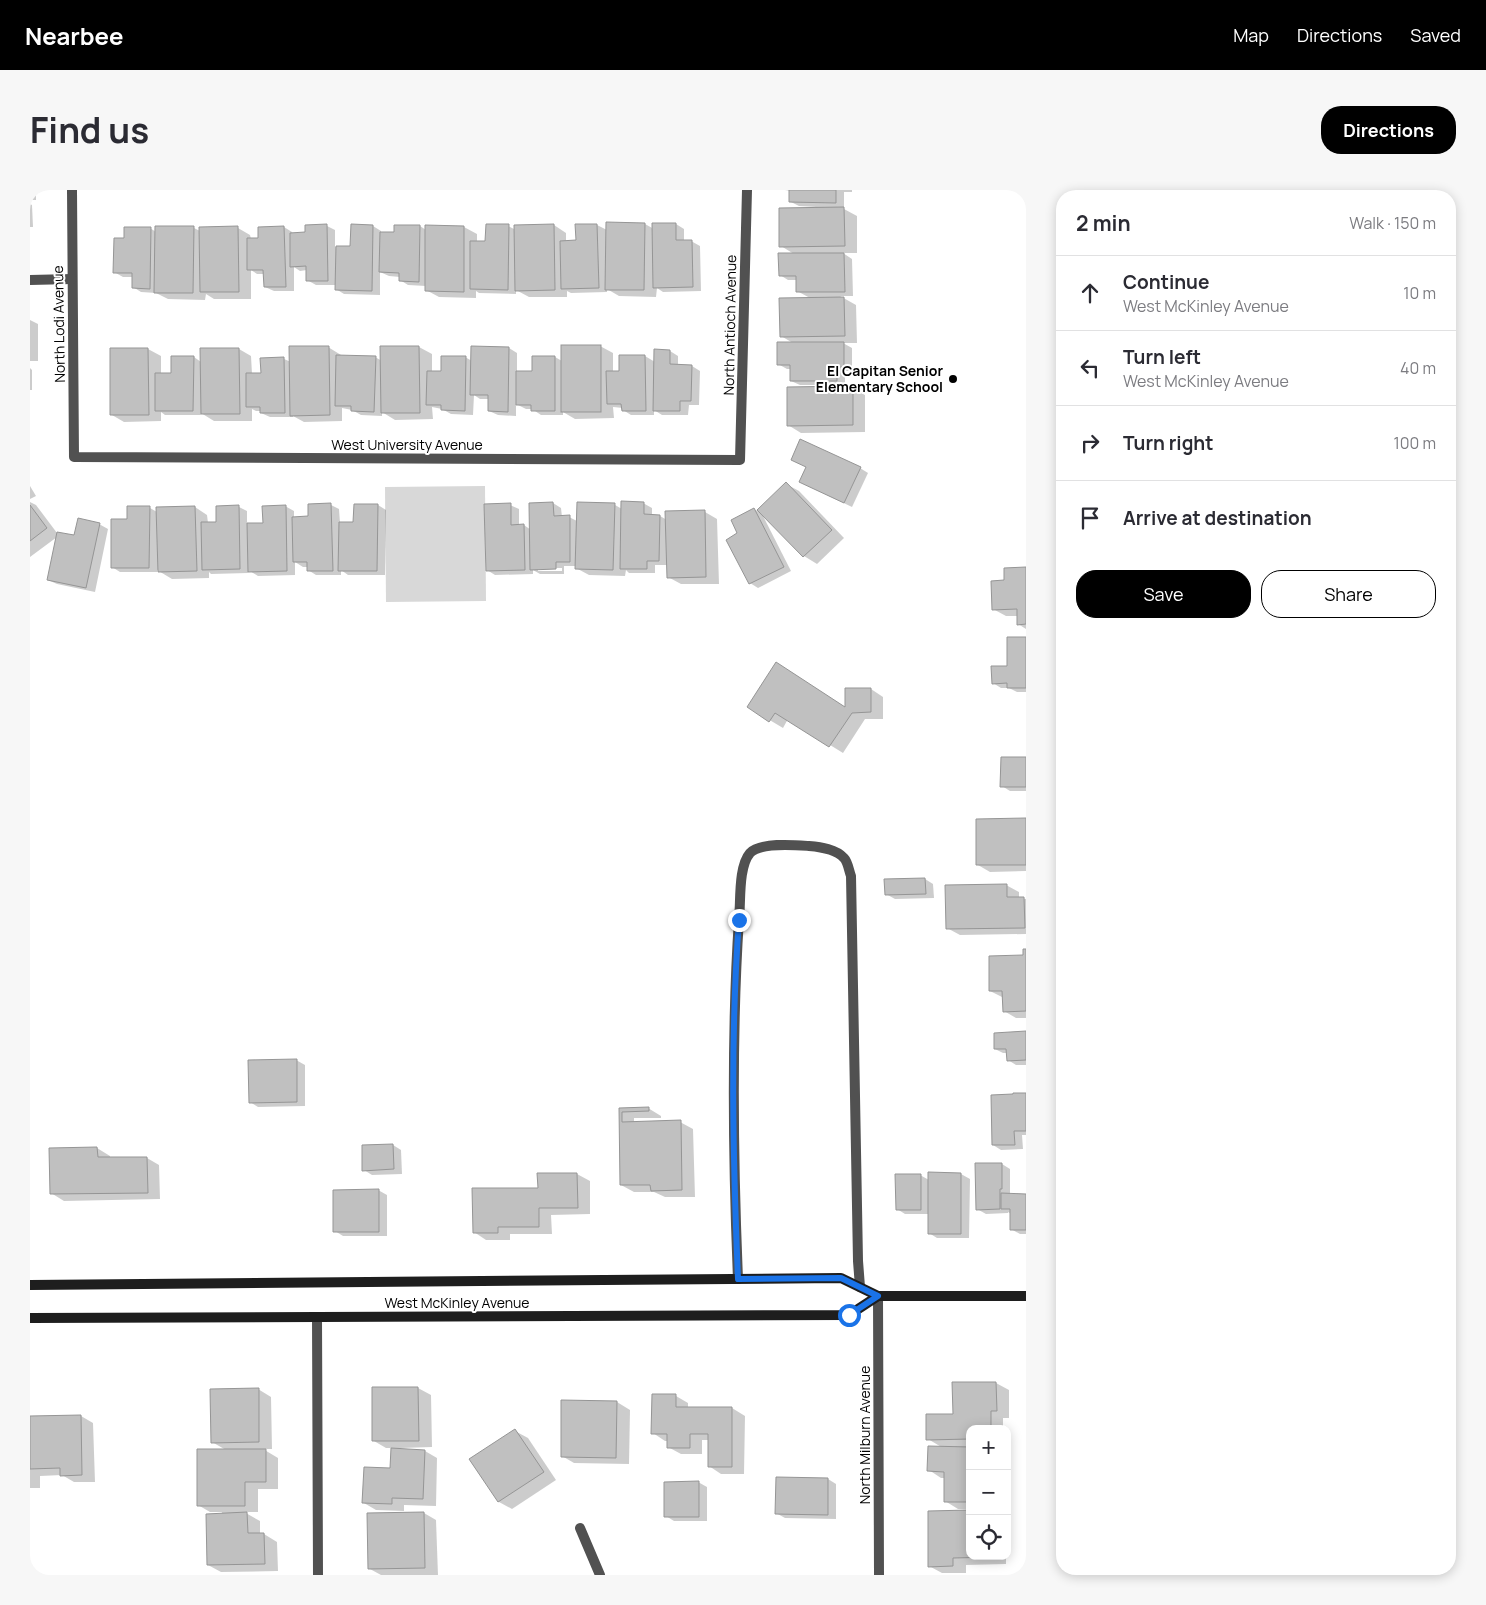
<!DOCTYPE html>
<html lang="en">
<head>
<meta charset="utf-8">
<style>
  body { margin:0; font-family:Manrope,sans-serif; background:#f7f7f7; color:#2b2b33 }
  .controls { position:absolute; right:15px; bottom:15px; display:grid; overflow:hidden; border-radius:10px; box-shadow:0 2px 12px #0003 }
  .controls button { width:45px; height:45px; display:grid; place-items:center; padding:0; border:0; border-bottom:1px solid #e1e1e2; background:#fff; color:#2b2b33; font:25px sans-serif }
  .stop { position:absolute; width:15px; height:15px; margin:-11px; border:4px solid #1a73e8; border-radius:50%; background:#fff }
  .stop.end { background:#1a73e8; border-color:#fff; box-shadow:0 1px 5px #0008 }
  .list { margin:0; padding:0; list-style:none }
  h2 { display:flex; justify-content:space-between; align-items:center; height:65px; margin:0; padding:0 20px; font-size:21px }
  h2 small { font-size:16px; font-weight:400; color:#7c7c81 }
  .list li { display:grid; grid-template-columns:32px 1fr auto; gap:15px; align-items:center; box-sizing:border-box; height:75px; padding:0 20px; border-top:1px solid #e1e1e2 }
  .list b { display:block; font-size:19px; white-space:nowrap }
  .list p { margin:0; font-size:16px; white-space:nowrap; color:#7c7c81 }
  .list em { font-size:16px; font-style:normal; color:#7c7c81 }
  .actions { display:flex; gap:10px; padding:15px 20px }
  .actions a { flex:1; padding:11px 0; border:1px solid #000; border-radius:20px; text-align:center; font-size:18px; color:#000 }
  .actions .main { background:#000; color:#fff }
  .icon { flex:none; width:28px; height:28px; fill:none; stroke:currentColor; stroke-width:2; stroke-linecap:round; stroke-linejoin:round }
  .map { position:relative; flex:none; width:996px; height:1385px; overflow:hidden; border-radius:20px }
  header { display:flex; align-items:center; gap:30px; box-sizing:border-box; height:70px; padding:0 25px; background:#000; color:#fff }
  header strong { font-size:24px }
  nav { display:flex; gap:28px; margin-inline-start:auto; font-size:18px }
  .intro { display:flex; align-items:center; justify-content:space-between; box-sizing:border-box; height:120px; padding:0 30px }
  h1 { margin:0; font-size:35px }
  .button { padding:12px 22px; border-radius:20px; background:#000; color:#fff; font-size:18px; font-weight:700 }
  main { display:flex; gap:30px; padding:0 30px }
  aside { flex:1; background:#fff; border-radius:20px; box-shadow:0 2px 12px #0003 }
  .map>svg:first-child { display:block }
  .green { fill:#d8d8d8 }
  .shadow { fill:#0003; fill-rule:evenodd }
  .building { fill:#c0c0c0; stroke:#959595 }
  .lines { fill:none; stroke-linecap:round; stroke-linejoin:round }
  .lane { stroke:#515151; stroke-width:10 }
  .street { stroke:#515151; stroke-width:10 }
  .secondary { stroke:#1e1e1e; stroke-width:10 }
  .route { stroke:#1a73e8; stroke-width:6 }
  .poi-dot { fill:#000; stroke:#fff; stroke-width:2 }
  .labels { text-anchor:middle; stroke-width:4; stroke-linejoin:round; paint-order:stroke }
  .street-label { font-size:14px; fill:#000; stroke:#fff }
  .poi-label { font-size:14px; font-weight:bold; fill:#000; stroke:#fff; text-anchor:end }
</style>
</head>
<body>
<header>
<strong>Nearbee</strong>
<nav><a>Map</a><a>Directions</a><a>Saved</a></nav>
</header>
<div class="intro"><h1>Find us</h1><a class="button">Directions</a></div>
<main>
<div class="map">
<svg width="996" height="1385" viewBox="0 0 996 1385">
  <rect width="100%" height="100%" fill="#fff"/>
  <polygon class="green" points="455,296 456,411 356,412 355,297"/>
  <g class="shadow">
    <rect x="0" y="0" width="6" height="10"/>
    <polygon points="755,0 822,0 822,2 814,2 814,19 827,26 827,63 813,63 822,69 823,106 810,106 826,115 827,153 813,153 822,158 822,181 815,181 815,195 770,195 761,191 761,179 757,179 748,174 763,153 751,146 780,108 767,101 767,90 758,90 750,85 764,64 751,56 786,19 786,17 769,16 761,12 761,1"/>
    <polygon points="0,14 2,15 3,37 0,37"/>
    <polygon points="615,34 624,39 646,34 654,39 654,51 661,51 670,56 671,101 633,102 627,98 626,107 589,106 577,99 577,102 541,103 537,101 537,107 499,107 486,100 486,104 449,103 446,101 446,108 409,107 396,100 396,96 378,95 370,90 370,87 359,86 350,82 350,105 314,104 306,99 306,95 286,95 277,90 277,80 270,81 264,77 264,101 244,101 235,97 235,84 227,84 221,80 221,109 184,109 176,104 175,110 138,109 126,103 111,102 103,97 103,87 93,87 84,82 95,49 120,38 126,42 164,38 170,41 208,38 220,45 221,49 230,49 229,38 254,37 262,42 263,44 276,43 297,36 305,40 305,57 321,57 322,36 343,36 351,41 351,43 365,43 390,36 396,40 397,36 434,37 447,44 447,52 456,52 478,36 486,40 524,35 536,43 536,52 547,51 547,36 567,35 577,40"/>
    <polygon points="0,130 8,134 8,171 0,171"/>
    <polygon points="570,156 583,163 583,182 590,182 590,167 615,166 625,172 640,161 648,166 648,175 662,176 670,181 669,215 659,215 658,225 632,225 624,220 624,225 601,225 593,220 593,218 583,217 584,228 545,229 533,222 533,225 511,225 502,219 496,219 486,214 486,226 468,225 459,221 460,209 450,209 444,205 443,225 421,224 412,219 402,217 403,229 365,230 352,222 352,226 331,225 322,220 312,218 312,231 274,232 263,226 263,227 240,227 231,223 231,221 226,221 222,219 222,231 184,231 171,223 171,225 135,225 131,222 131,231 94,232 82,225 118,159 131,166 131,184 142,184 164,167 171,172 209,159 221,166 222,184 232,184 232,169 254,169 261,172 298,157 311,165 311,167 345,167 352,171 351,157 389,157 402,164 402,182 412,182 435,167 442,171 479,158 487,163 487,182 503,182 525,167 532,171"/>
    <polygon points="0,178 2,180 2,200 0,200"/>
    <polygon points="822,198 835,205 835,242 771,243 758,235"/>
    <polygon points="777,277 830,278 838,283 822,317 778,296"/>
    <polygon points="756,294 769,301 814,348 787,374 774,366 729,320"/>
    <polygon points="0,296 6,306 0,309"/>
    <polygon points="0,312 6,315 27,343 45,347 69,334 78,339 65,402 27,394 18,390 27,347 0,367"/>
    <path d="M523,313L531,318L532,327H539L547,331L585,315L592,319L613,313L622,318V326H630L637,330L675,322L687,329L689,394H651L638,387V375H625V383H599L596,380L595,386L559,385L546,378V376H534V384H510L503,380V384L465,385L457,380L480,315L489,319V336L494,335L501,340ZM508,378H532V381H508Z"/>
    <polygon points="280,315 301,315 309,319 310,333 325,334 348,315 356,320 355,385 318,385 311,380 311,385 286,385 278,380 278,377 273,377 265,372 265,385 228,386 218,380 218,383 181,384 179,382 179,388 142,389 127,380 127,382 90,382 82,377 98,330 120,318 127,322 165,317 177,325 178,333 188,333 209,317 217,321 217,334 234,334 255,316 264,321 264,328 280,328"/>
    <polygon points="724,319 732,324 761,381 728,398 720,393 709,344"/>
    <polygon points="996,378 996,439 988,434 988,426 976,426 963,419 975,391"/>
    <polygon points="996,448 996,502 987,502 979,498 971,498 963,493 979,477"/>
    <polygon points="841,499 853,507 853,529 835,529 813,563 758,529 753,538 718,517 816,518"/>
    <polygon points="996,569 996,601 980,601 972,596"/>
    <polygon points="996,630 996,681 960,682 948,675"/>
    <polygon points="895,689 903,694 904,708 865,709 856,704"/>
    <polygon points="976,695 989,702 989,708 996,709 996,744 930,745 917,738"/>
    <polygon points="996,760 996,828 986,828 974,821 974,808 960,801 994,766"/>
    <polygon points="996,843 996,875 986,875 978,870 978,863 973,863 965,859"/>
    <polygon points="266,870 275,875 275,916 228,917 220,912"/>
    <polygon points="996,904 996,945 992,945 993,959 971,960 963,955"/>
    <polygon points="618,918 631,926 631,928 604,928 604,933 650,932 663,939 665,1007 635,1007 624,1002 604,1002 591,995 590,919"/>
    <polygon points="363,955 371,960 372,984 342,985 334,980"/>
    <polygon points="67,958 80,966 80,968 117,968 129,975 130,1009 34,1011 21,1003"/>
    <polygon points="972,974 980,979 980,1005 996,1005 996,1044 990,1044 981,1039 981,1024 978,1022 978,1023 956,1024 947,1019"/>
    <polygon points="899,983 931,984 940,989 939,1048 907,1048 899,1043 899,1024 875,1024 867,1019 890,985 899,990"/>
    <polygon points="547,984 560,991 560,1024 521,1025 522,1044 480,1044 480,1050 456,1050 444,1042 509,999"/>
    <polygon points="348,1000 357,1005 357,1046 313,1046 305,1041"/>
    <polygon points="966,1193 979,1200 979,1228 973,1228 973,1239 940,1239 940,1319 928,1319 915,1311 916,1288 911,1288 899,1280 913,1258 898,1249 924,1225"/>
    <polygon points="388,1198 401,1205 402,1257 371,1258 371,1260 395,1261 407,1268 406,1316 374,1315 374,1321 346,1320 334,1313 361,1279 362,1258 356,1258 344,1251 343,1199"/>
    <polygon points="228,1199 241,1207 242,1259 233,1259 248,1268 248,1299 228,1299 228,1322 214,1322 230,1331 230,1344 234,1344 247,1352 248,1381 191,1382 178,1375 192,1322 180,1322 168,1315 196,1260 182,1252"/>
    <polygon points="646,1206 658,1213 658,1218 702,1218 715,1226 714,1284 691,1284 679,1276 679,1250 672,1250 672,1264 651,1264 638,1257 638,1251 635,1251 623,1243"/>
    <polygon points="533,1212 587,1212 600,1220 599,1274 544,1273 532,1266"/>
    <polygon points="51,1226 63,1233 65,1292 44,1292 32,1285 10,1286 10,1298 0,1298 0,1227"/>
    <polygon points="485,1241 498,1248 526,1290 482,1319 469,1312 441,1270"/>
    <polygon points="798,1289 806,1294 806,1329 755,1328 746,1323"/>
    <polygon points="668,1292 677,1297 677,1331 644,1331 636,1326"/>
    <polygon points="899,1322 940,1366 976,1366 976,1374 936,1375 936,1383 912,1383 899,1376"/>
    <polygon points="394,1323 406,1330 408,1385 351,1385 340,1379"/>
  </g>
  <g class="building">
    <polygon points="759,0 806,0 806,13 759,12"/>
    <polygon points="814,17 815,56 749,57 749,18"/>
    <polygon points="576,32 615,33 614,100 575,100"/>
    <polygon points="622,33 646,33 646,50 662,50 663,97 623,98"/>
    <polygon points="297,34 298,91 276,91 276,76 260,77 260,43 275,42 275,35"/>
    <polygon points="321,34 343,35 342,101 305,100 306,56 320,56"/>
    <polygon points="456,34 479,34 478,100 440,99 440,51 455,51"/>
    <polygon points="524,34 525,100 485,101 484,35"/>
    <polygon points="545,34 567,34 569,98 531,99 530,51 546,50"/>
    <polygon points="364,35 390,35 389,92 369,91 369,83 349,82 350,42 364,42"/>
    <polygon points="395,35 434,36 434,102 395,101"/>
    <polygon points="125,36 164,36 163,103 124,103"/>
    <polygon points="208,36 209,102 170,102 169,37"/>
    <polygon points="254,36 256,97 234,97 233,80 217,80 217,48 228,48 228,37"/>
    <polygon points="94,37 121,37 120,99 102,98 102,83 83,83 84,48 94,48"/>
    <polygon points="748,63 814,63 815,102 766,102 766,86 749,86"/>
    <polygon points="814,107 815,146 750,147 749,108"/>
    <polygon points="747,152 814,152 814,177 807,177 807,191 760,191 760,175 747,175"/>
    <rect x="531" y="155" width="40" height="67"/>
    <polygon points="259,156 299,156 300,225 260,226"/>
    <polygon points="350,156 389,156 390,223 351,223"/>
    <polygon points="441,156 479,157 478,222 458,221 458,205 440,205"/>
    <polygon points="80,158 118,158 119,225 80,225"/>
    <polygon points="170,158 209,158 210,224 171,224"/>
    <polygon points="624,159 640,160 640,174 662,175 661,211 650,211 650,221 623,221"/>
    <polygon points="306,165 346,166 344,222 321,221 321,216 305,216"/>
    <polygon points="589,165 615,165 616,221 592,221 591,214 577,214 576,181 589,181"/>
    <polygon points="141,166 164,166 163,221 125,221 125,183 141,183"/>
    <polygon points="411,166 436,166 435,221 411,220 411,215 396,215 397,181 411,181"/>
    <polygon points="502,166 525,166 525,221 501,221 501,215 486,215 486,181 502,181"/>
    <polygon points="254,167 255,223 230,223 230,217 216,217 216,183 231,183 230,168"/>
    <polygon points="823,196 823,235 757,236 757,197"/>
    <polygon points="770,249 831,277 814,313 769,292 776,277 761,270"/>
    <polygon points="756,292 802,340 773,367 727,320"/>
    <polygon points="591,311 614,312 614,324 630,325 629,371 617,371 617,379 590,379"/>
    <polygon points="523,312 524,326 540,325 540,372 526,372 526,379 500,380 499,313"/>
    <polygon points="547,312 585,313 583,380 545,379"/>
    <polygon points="301,313 303,381 277,381 277,372 263,372 262,327 278,326 278,314"/>
    <polygon points="481,313 481,335 494,334 495,380 456,381 454,314"/>
    <polygon points="324,314 348,314 347,381 308,381 309,332 323,332"/>
    <polygon points="0,315 17,338 0,351"/>
    <polygon points="209,315 210,379 172,380 171,332 186,332 186,316"/>
    <polygon points="256,315 257,381 218,382 217,333 233,333 232,316"/>
    <polygon points="97,316 120,316 119,378 81,378 81,329 97,329"/>
    <polygon points="165,316 167,381 128,382 126,317"/>
    <polygon points="724,318 754,377 719,394 696,350 707,343 701,330"/>
    <polygon points="675,320 676,387 637,388 635,321"/>
    <polygon points="48,328 70,333 56,398 17,390 27,342 44,345"/>
    <polygon points="996,377 996,434 987,435 987,419 962,420 961,391 974,390 974,378"/>
    <polygon points="977,447 996,447 996,498 977,498 977,493 962,494 961,476 977,476"/>
    <polygon points="746,472 815,517 815,498 841,498 841,522 822,523 799,557 745,523 739,532 717,517"/>
    <polygon points="971,567 996,567 996,597 970,597"/>
    <polygon points="996,628 996,675 946,675 946,629"/>
    <polygon points="895,688 896,704 855,705 854,689"/>
    <polygon points="977,694 977,707 994,707 995,738 916,739 915,695"/>
    <polygon points="993,759 996,759 996,821 973,822 972,801 959,801 959,766 993,765"/>
    <polygon points="996,841 996,870 977,871 976,859 964,859 964,843"/>
    <polygon points="267,869 267,912 219,913 218,870"/>
    <polygon points="983,903 996,903 996,941 984,941 985,955 962,955 961,905 983,904"/>
    <polygon points="619,917 619,921 592,922 592,932 651,930 652,1000 621,1001 620,995 590,995 589,918"/>
    <polygon points="363,954 364,979 332,981 332,955"/>
    <polygon points="67,957 68,967 117,967 118,1003 20,1004 19,958"/>
    <polygon points="945,973 972,973 972,999 970,999 970,1019 946,1020"/>
    <polygon points="898,982 931,983 931,1044 898,1044"/>
    <polygon points="507,983 547,983 548,1018 509,1018 509,1037 468,1037 468,1043 443,1043 442,998 508,998"/>
    <polygon points="865,984 891,984 891,1020 866,1020"/>
    <polygon points="349,999 349,1042 303,1042 303,1000"/>
    <polygon points="971,1003 996,1004 996,1040 980,1040 980,1019 971,1019"/>
    <polygon points="922,1192 966,1192 967,1221 961,1221 961,1239 940,1239 940,1249 896,1250 896,1224 923,1224"/>
    <polygon points="342,1197 388,1197 389,1251 342,1251"/>
    <polygon points="229,1198 229,1252 181,1253 180,1199"/>
    <polygon points="622,1204 646,1204 646,1217 702,1217 702,1277 678,1277 678,1244 660,1244 660,1258 637,1258 637,1244 621,1244"/>
    <polygon points="531,1210 587,1211 586,1268 531,1267"/>
    <polygon points="51,1225 52,1285 30,1286 30,1278 0,1279 0,1226"/>
    <polygon points="485,1239 514,1282 468,1312 439,1269"/>
    <polygon points="898,1256 940,1257 940,1312 914,1312 914,1282 897,1281"/>
    <polygon points="361,1258 395,1260 393,1309 362,1308 362,1314 332,1313 334,1277 360,1278"/>
    <polygon points="167,1259 236,1259 236,1292 215,1292 215,1316 167,1316"/>
    <polygon points="746,1287 798,1288 798,1325 745,1324"/>
    <polygon points="669,1291 669,1327 634,1327 634,1292"/>
    <polygon points="940,1320 940,1366 964,1367 923,1368 923,1376 898,1377 898,1321"/>
    <polygon points="217,1322 218,1343 234,1343 235,1374 177,1375 176,1324"/>
    <polygon points="394,1322 395,1378 338,1379 337,1323"/>
  </g>
  <g class="lines">
    <path class="lane" d="M708,1089C703,969 701,849 709,729C711,712 708,677 720,663C730,652 765,655 779,656C791,657 806,659 814,668C818,672 819,681 821,686L828,1071L830,1097"/>
    <g class="street">
      <polyline points="42,0 44,267 710,270 717,0"/>
      <polyline points="0,90 42,89"/>
      <polyline points="848,1106 849,1385"/>
      <polyline points="287,1127 288,1385"/>
      <polyline points="550,1338 570,1385"/>
    </g>
    <g class="secondary">
      <polyline points="0,1095 811,1088 848,1106 996,1106"/>
      <polyline points="0,1128 819,1125 848,1106"/>
    </g>
  </g>
  <g class="lines">
    <path class="route" d="M709,730C700,850 703,970 708,1089L811,1088L848,1106L819,1125"/>
  </g>
  <circle class="poi-dot" cx="923" cy="189" r="5"/>
  <g class="labels">
    <g class="street-label">
      <text transform="translate(29 134) rotate(-91)" y="5">North Lodi Avenue</text>
      <text transform="translate(700 135) rotate(-89)" y="5">North Antioch Avenue</text>
      <text x="377" y="260">West University Avenue</text>
      <text x="427" y="1118">West McKinley Avenue</text>
      <text transform="translate(835 1245) rotate(-90)" y="5">North Milburn Avenue</text>
    </g>
    <g class="poi-label">
      <text x="913" y="186">El Capitan Senior<tspan x="913" dy="16">Elementary School</tspan></text>
    </g>
  </g>
</svg>
<div class="controls">
<button>+</button>
<button>−</button>
<button><svg class="icon" aria-label="locate" viewBox="0 0 24 24"><circle cx="12" cy="12" r="6"/><path d="M12 2v4M12 18v4M2 12h4M18 12h4"/></svg></button>
</div>
<div class="stop" style="left:819px;top:1125px"></div>
<div class="stop end" style="left:709px;top:730px"></div>
</div>
<aside>
<h2>2 min<small>Walk · 150 m</small></h2>
<ul class="list">
<li><svg class="icon" aria-label="ahead" viewBox="0 0 24 24"><path d="M12 20V5M6 11l6-6 6 6"/></svg><div><b>Continue</b><p>West McKinley Avenue</p></div><em>10 m</em></li>
<li><svg class="icon" aria-label="left" viewBox="0 0 24 24"><path d="M17 20v-9H6M10 6l-5 5 5 5"/></svg><div><b>Turn left</b><p>West McKinley Avenue</p></div><em>40 m</em></li>
<li><svg class="icon" aria-label="right" viewBox="0 0 24 24"><path d="M7 20v-9h11M14 6l5 5-5 5"/></svg><div><b>Turn right</b></div><em>100 m</em></li>
<li><svg class="icon" aria-label="arrive" viewBox="0 0 24 24"><path d="M6 21V4h12l-3 4 3 4H6"/></svg><div><b>Arrive at destination</b></div></li>
</ul>
<div class="actions"><a class="main">Save</a><a>Share</a></div>
</aside>
</main>
</body>
</html>
